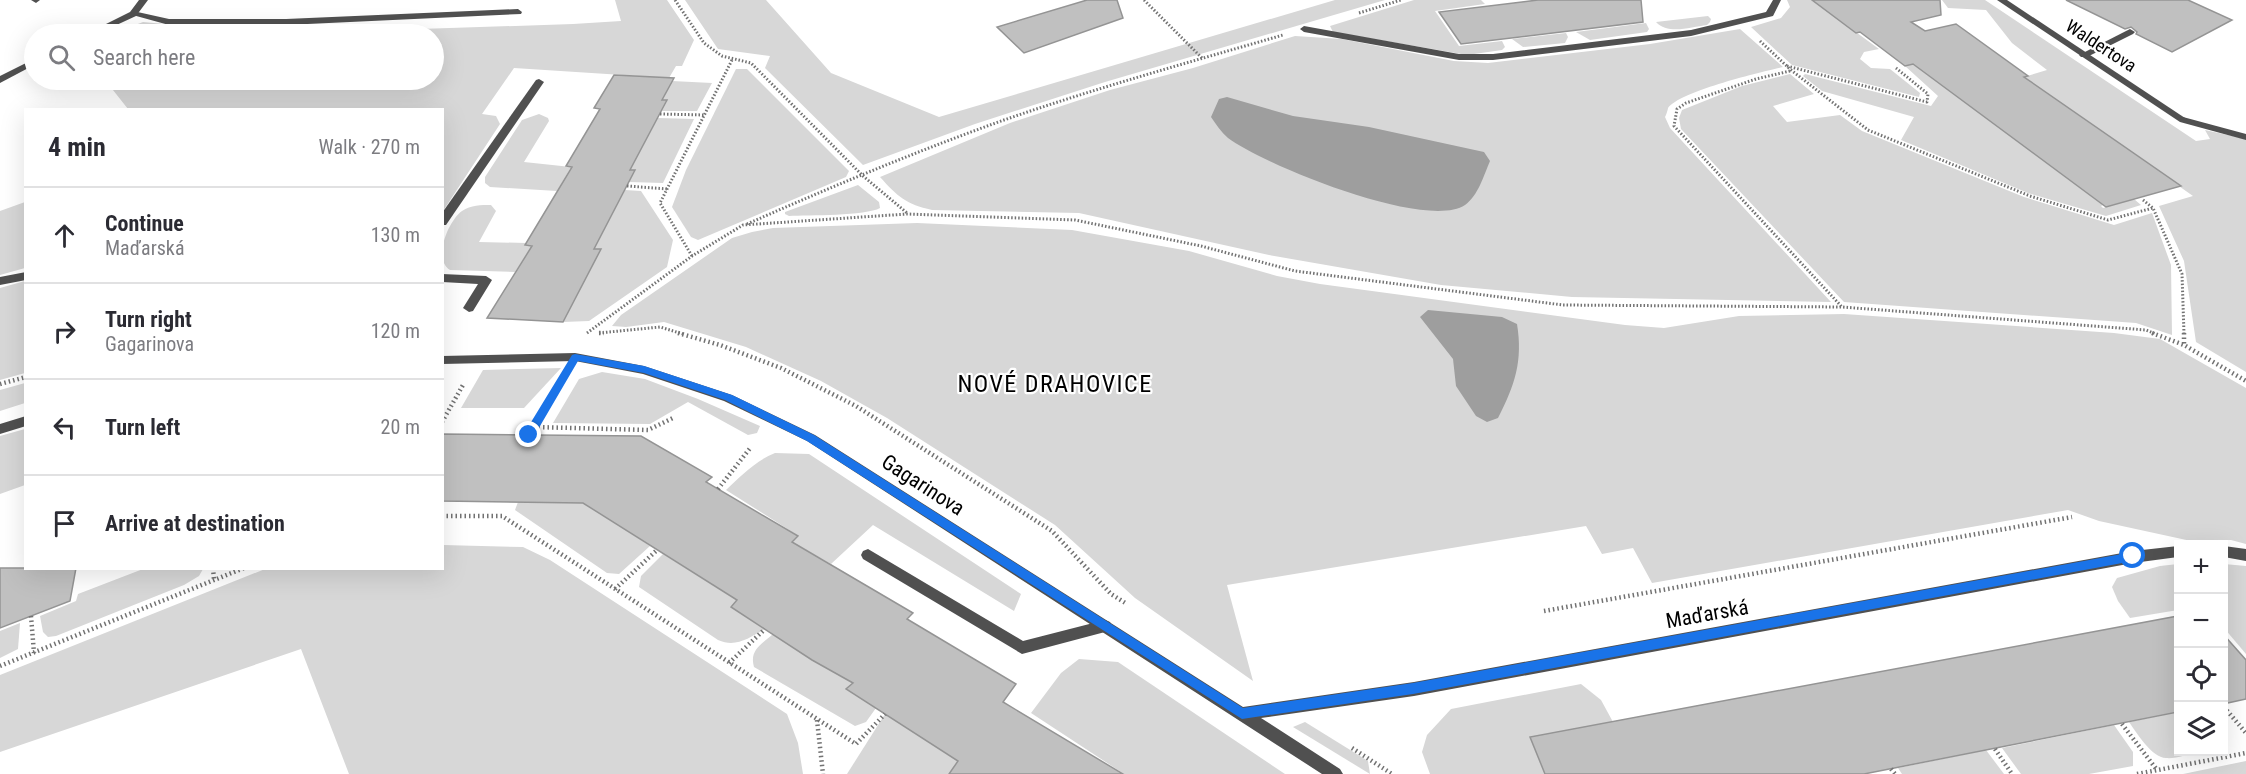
<!DOCTYPE html>
<html lang="en">
<head>
<meta charset="utf-8">
<style>
  body { margin:0; font-family:"Roboto Condensed",sans-serif; background:#f2f2f3; color:#2b2b33 }
  .controls { position:absolute; right:18px; bottom:18px; display:grid; overflow:hidden; border-radius:0px; box-shadow:0 6px 24px #0002 }
  .controls button { width:54px; height:54px; display:grid; place-items:center; padding:0; border:0; border-bottom:2px solid #e1e1e2; background:#fff; color:#2b2b33; font:30px sans-serif }
  .stop { position:absolute; width:18px; height:18px; margin:-14px; border:4px solid #1a73e8; border-radius:50%; background:#fff }
  .stop.end { background:#1a73e8; border-color:#fff; box-shadow:0 2px 6px #0008 }
  .list { margin:0; padding:0; list-style:none }
  h2 { display:flex; justify-content:space-between; align-items:center; height:78px; margin:0; padding:0 24px; font-size:26px }
  h2 small { font-size:20px; font-weight:400; color:#7c7c81 }
  .list li { display:grid; grid-template-columns:39px 1fr auto; gap:18px; align-items:center; box-sizing:border-box; height:96px; padding:0 24px; border-top:2px solid #e1e1e2 }
  .list b { display:block; font-size:22px; white-space:nowrap }
  .list p { margin:0; font-size:20px; white-space:nowrap; color:#7c7c81 }
  .list em { font-size:20px; font-style:normal; color:#7c7c81 }
  .icon { flex:none; width:33px; height:33px; fill:none; stroke:currentColor; stroke-width:2; stroke-linecap:round; stroke-linejoin:round }
  .map { position:relative; flex:none; width:2246px; height:774px; overflow:hidden }
  .search { position:absolute; background:#fff; box-shadow:0 6px 24px #0002; left:24px; top:24px; width:420px; height:66px; display:flex; align-items:center; gap:15px; box-sizing:border-box; padding:0 21px; border-radius:33px; color:#7c7c81; font-size:22px }
  .panel { position:absolute; background:#fff; box-shadow:0 6px 24px #0002; left:24px; top:108px; width:420px; height:462px; border-radius:0px }
  .map>svg:first-child { display:block }
  .green { fill:#d7d7d7 }
  .water { fill:#9e9e9e }
  .building { fill:#c0c0c0; stroke:#949494; stroke-width:1.5 }
  .lines { fill:none; stroke-linecap:round; stroke-linejoin:round }
  .path-far1 { stroke:#727272; stroke-width:3; stroke-dasharray:1.5 2; stroke-linecap:butt }
  .path { stroke:#727272; stroke-width:4.5; stroke-dasharray:1.5 3; stroke-linecap:butt }
  .service { fill:#505050; fill-rule:evenodd }
  .minor { fill:#505050; fill-rule:evenodd }
  .route { fill:#1a73e8 }
  .labels { text-anchor:middle; stroke-width:4.5; stroke-linejoin:round; paint-order:stroke }
  .far-street-label { font-size:18px; fill:#000; stroke:#fff }
  .street-label { font-size:21px; fill:#000; stroke:#fff }
  .quarter-label { font-size:24px; letter-spacing:1.5px; fill:#000; stroke:#fff }
</style>
</head>
<body>
<div class="map">
<svg width="2246" height="774" viewBox="0 0 2246 774">
  <rect width="100%" height="100%" fill="#fff"/>
  <g class="green">
    <polygon points="615,0 667,0 694,40 682,66 676,66 669,78 514,68 482,114 496,116 500,124 443,211 442,110 128,109 109,85 109,80 434,80 434,34 112,34 143,22 268,34 573,24 621,21"/>
    <polygon points="685,0 766,0 831,73 939,117 1335,0 1385,0 1105,82 975,124 863,165 765,68 770,56 718,49"/>
    <polygon points="1414,0 1481,0 1485,4 1435,11 1459,46 1502,41 1505,47 1502,50 1467,55 1333,32 1330,26"/>
    <polygon points="1787,0 1812,0 1879,49 1864,52 1860,59 1871,68 1890,69 1920,93 1919,97 1792,65 1751,27 1781,18 1790,7"/>
    <polygon points="1942,0 1985,0 2196,141 2210,139 2205,130 2246,139 2246,372 2196,342 2184,261 2159,206 2193,196 2024,77 2047,70 2012,43 1986,10 1948,8"/>
    <path d="M1708,16L1711,19L1710,22L1707,25C1691,27 1668,35 1656,22Z"/>
    <polygon points="1646,23 1649,29 1647,32 1590,40 1576,32"/>
    <path d="M1740,29L1783,67C1761,72 1680,91 1668,108C1668,109 1666,116 1665,117L1670,128L1831,302L1572,297L1441,285L1269,255L1079,213L932,210C906,204 898,197 880,177L1010,123L1110,90L1193,68L1295,36L1342,39L1454,61L1488,63L1650,44Z"/>
    <polygon points="1566,33 1568,37 1565,43 1523,47 1512,39"/>
    <polygon points="1913,64 2103,205 2101,206 2103,208 2134,199 2141,205 2106,216 2028,193 1901,140 1914,117 1822,91 1803,76 1805,74 1931,106 1938,96 1905,66"/>
    <polygon points="736,69 747,69 849,171 846,177 698,240 691,237 672,207 686,170"/>
    <polygon points="1790,74 1814,94 1773,106 1787,122 1840,115 1862,131 2024,197 2114,225 2152,213 2171,265 2172,335 2136,323 1844,302 1681,129 1679,118 1682,110 1742,86"/>
    <polygon points="672,81 712,83 697,111 662,111 667,101 662,100"/>
    <polygon points="539,114 548,118 549,121 524,162 571,167 557,191 490,187 485,183 485,177 522,120"/>
    <polygon points="658,118 694,119 663,183 629,182 635,171 630,170"/>
    <path d="M858,185L879,202L880,208C866,216 808,215 789,216L785,214V212Z"/>
    <polygon points="625,190 641,191 673,240 667,267 589,321 563,322 600,249 594,249"/>
    <polygon points="25,202 25,268 0,275 0,211"/>
    <path d="M491,205L496,211L479,242L526,243L532,246L515,272L450,270C432,259 449,220 462,211C471,205 481,205 491,205Z"/>
    <polygon points="917,223 1072,230 1189,251 1277,276 1320,284 1625,325 1664,328 1739,316 1844,314 2114,333 2160,339 2246,388 2246,544 2231,540 2191,541 2099,521 2068,510 1652,583 1633,548 1602,554 1586,526 1227,585 1253,681 1135,598 1055,525 887,418 821,381 746,347 664,322 626,327 612,326 621,315 732,238 752,232 773,228"/>
    <polygon points="25,281 25,373 0,380 0,288"/>
    <polygon points="561,368 524,408 461,408 483,370"/>
    <polygon points="602,372 645,379 698,399 760,426 757,433 748,435 688,402 650,424 553,423 579,379"/>
    <polygon points="25,383 25,403 0,411 0,390"/>
    <polygon points="25,429 25,485 0,494 0,436"/>
    <path d="M775,453L809,454L1021,594L1014,611L873,525L831,564L792,542L797,535L726,490C741,476 755,461 775,453Z"/>
    <polygon points="518,502 597,503 626,530 650,546 619,574 607,573 515,510"/>
    <polygon points="443,545 523,547 550,560 787,714 798,743 803,774 349,774 301,649 0,752 0,675 265,569 442,568"/>
    <path d="M663,554L737,600L731,607L765,629C749,638 736,648 718,640L639,587L641,576Z"/>
    <polygon points="2178,564 2178,610 2130,618 2118,601 2112,587 2117,578 2160,566"/>
    <polygon points="2224,564 2246,566 2246,654 2224,628"/>
    <polygon points="143,569 203,569 199,576 184,585 56,636 48,637 43,632 40,616 76,601 78,594"/>
    <polygon points="20,623 18,649 0,658 0,631"/>
    <path d="M773,634L812,660L853,683L846,689L876,708L866,722L855,726L754,667C749,650 762,644 773,634Z"/>
    <polygon points="1079,659 1118,662 1285,774 1124,774 1031,713 1061,673"/>
    <polygon points="1581,684 1601,700 1613,722 1530,737 1545,774 1430,774 1422,752 1427,735 1451,709"/>
    <path d="M2178,712V752H2199C2188,754 2176,759 2166,758C2152,758 2136,732 2129,722Z"/>
    <polygon points="885,714 958,761 949,774 847,774"/>
    <polygon points="1305,722 1368,761 1370,774 1293,727"/>
    <polygon points="2114,725 2133,752 2133,766 2089,774 2021,774 2002,748"/>
    <polygon points="1986,750 2004,774 1902,774 1898,768"/>
    <polygon points="2246,761 2246,774 2183,774"/>
  </g>
  <g class="water">
    <path d="M1227,97L1293,116L1369,127L1484,152L1490,161C1484,175 1478,196 1465,205C1426,231 1264,165 1228,138C1221,132 1216,124 1211,117L1219,99Z"/>
    <path d="M1428,310L1502,317L1517,324C1523,361 1515,385 1498,418L1487,422L1476,416L1456,386L1453,359L1420,317Z"/>
  </g>
  <g class="building">
    <polygon points="1087,0 1117,0 1123,18 1024,53 997,27"/>
    <polygon points="1538,0 1641,0 1643,22 1461,44 1439,12"/>
    <polygon points="1812,0 1940,0 1941,15 1911,22 1925,31 1956,24 2028,76 2024,77 2181,186 2106,207 1913,64 1905,66 1860,32 1856,33"/>
    <polygon points="2066,0 2188,0 2232,20 2172,52 2136,34 2137,32 2131,27 2125,29"/>
    <polygon points="614,75 674,78 662,100 667,100 630,170 635,170 594,249 601,249 563,322 487,318 532,246 525,245 572,167 566,166 600,109 594,108"/>
    <polygon points="442,434 641,436 712,477 706,482 798,536 792,542 913,613 907,619 1016,684 1003,702 1123,774 949,774 958,761 846,689 853,683 812,660 731,607 737,600 583,503 442,501"/>
    <polygon points="0,568 76,568 70,601 0,628"/>
    <polygon points="2178,616 2178,712 1864,774 1545,774 1530,737"/>
    <polygon points="2223,634 2246,660 2246,699 2223,704"/>
  </g>
  <g class="lines">
    <g class="path-far1">
      <polyline points="675,0 704,43 722,56 751,63 863,176 907,213"/>
      <polyline points="1144,0 1203,59"/>
      <polyline points="1359,13 1401,0"/>
      <polyline points="1760,41 1791,70 1868,130 2030,196 2108,220 2153,208"/>
      <polyline points="1787,66 1927,102 1928,94 1896,68"/>
      <polyline points="1790,71 1756,79 1686,103 1677,109 1674,126 1842,307"/>
      <polyline points="660,114 705,115"/>
      <polyline points="627,186 668,189"/>
      <polyline points="2143,200 2153,208 2182,274 2184,334"/>
      <path d="M747,224C831,187 917,151 1004,120C1096,88 1190,62 1283,35"/>
      <polyline points="692,256 660,203 732,60"/>
      <polyline points="587,333 692,256 743,225 907,214 1075,220 1201,246 1295,271 1563,305 1842,307 2146,330 2156,334"/>
      <polyline points="599,333 660,327 683,334"/>
    </g>
    <g class="path">
      <polyline points="599,333 604,333"/>
      <polyline points="678,333 720,345 781,368 856,406 1052,531 1111,594 1127,604"/>
      <polyline points="2152,333 2184,345 2246,381"/>
      <polyline points="2184,333 2184,345"/>
      <polyline points="0,384 26,377"/>
      <polyline points="442,422 463,385"/>
      <polyline points="534,427 648,430 673,418"/>
      <polyline points="529,435 559,384"/>
      <polyline points="718,489 751,447"/>
      <polyline points="442,516 502,516 856,744 885,714"/>
      <polyline points="213,568 214,580"/>
      <polyline points="615,589 657,550"/>
      <polyline points="1544,611 2072,517"/>
      <polyline points="31,616 34,653"/>
      <polyline points="729,663 765,629"/>
      <polyline points="0,666 244,568"/>
      <polyline points="2224,707 2246,733"/>
      <polyline points="817,720 823,774"/>
      <polyline points="2122,724 2157,770"/>
      <polyline points="1352,748 1392,774"/>
      <polyline points="1995,749 2012,774"/>
      <polyline points="1891,769 1895,774"/>
      <polyline points="2137,774 2246,753"/>
    </g>
    <g class="service">
      <polygon points="31,0 40,0 36,3"/>
      <polygon points="1773,0 1781,0 1773,16 1691,36 1493,60 1459,60 1304,32 1300,29 1304,26 1459,54 1493,54 1691,30 1766,12"/>
      <polygon points="518,9 522,12 521,14 286,25 169,25 129,14 133,11 169,19 286,19"/>
      <polygon points="2130,29 2135,32 2133,34 2087,57 2081,57 2079,55"/>
      <polygon points="539,79 544,82 446,225 442,225 442,213 536,80"/>
      <polygon points="2183,117 2246,134 2246,140 2180,122 2180,118"/>
      <polygon points="26,272 26,280 0,285 0,277"/>
      <polygon points="442,274 486,276 492,280 473,311 469,312 463,308 478,284 442,282"/>
      <polygon points="868,549 1023,641 1105,620 1110,622 1112,626 1110,630 1105,632 1022,654 863,559 861,555 863,551"/>
    </g>
    <g class="minor">
      <polygon points="139,0 148,0 136,16 97,34 86,34 130,12"/>
      <polygon points="1997,0 2007,0 2188,120 2186,122 2180,122"/>
      <polygon points="34,59 34,65 0,83 0,76"/>
      <polygon points="575,353 644,366 732,395 815,435 1243,707 1414,682 2133,551 2178,546 2178,557 2133,563 1414,696 1261,718 1340,769 1343,774 1322,774 807,441 724,401 643,374 575,361 442,364 442,356"/>
      <polygon points="26,416 26,426 0,434 0,424"/>
      <polygon points="2224,546 2246,549 2246,561 2224,557"/>
    </g>
  </g>
  <polygon class="route" points="575,354 644,366 732,395 814,435 1243,708 1413,683 2133,552 2138,556 2133,561 1413,694 1242,719 807,441 725,400 644,373 578,361 533,438 525,438 525,432 572,355"/>
  <g class="labels">
    <g class="far-street-label">
      <text transform="translate(2101 46) rotate(33)" y="6">Waldertova</text>
    </g>
    <g class="street-label">
      <text transform="translate(923 485) rotate(33)" y="7">Gagarinova</text>
      <text transform="translate(1707 614) rotate(-10)" y="7">Maďarská</text>
    </g>
    <g class="quarter-label">
      <text x="1055" y="392">NOVÉ DRAHOVICE</text>
    </g>
  </g>
</svg>
<div class="controls">
<button>+</button>
<button>−</button>
<button><svg class="icon" aria-label="locate" viewBox="0 0 24 24"><circle cx="12" cy="12" r="6"/><path d="M12 2v4M12 18v4M2 12h4M18 12h4"/></svg></button>
<button><svg class="icon" aria-label="layers" viewBox="0 0 24 24"><path d="M12 4l9 5-9 5-9-5zM3 14l9 5 9-5"/></svg></button>
</div>
<div class="stop" style="left:2133px;top:556px"></div>
<div class="stop end" style="left:529px;top:435px"></div>
<div class="search"><svg class="icon" aria-label="search" viewBox="0 0 24 24"><circle cx="10" cy="10" r="6"/><path d="M15 15l6 6"/></svg>Search here</div>
<section class="panel">
<h2>4 min<small>Walk · 270 m</small></h2>
<ul class="list">
<li><svg class="icon" aria-label="ahead" viewBox="0 0 24 24"><path d="M12 20V5M6 11l6-6 6 6"/></svg><div><b>Continue</b><p>Maďarská</p></div><em>130 m</em></li>
<li><svg class="icon" aria-label="right" viewBox="0 0 24 24"><path d="M7 20v-9h11M14 6l5 5-5 5"/></svg><div><b>Turn right</b><p>Gagarinova</p></div><em>120 m</em></li>
<li><svg class="icon" aria-label="left" viewBox="0 0 24 24"><path d="M17 20v-9H6M10 6l-5 5 5 5"/></svg><div><b>Turn left</b></div><em>20 m</em></li>
<li><svg class="icon" aria-label="arrive" viewBox="0 0 24 24"><path d="M6 21V4h12l-3 4 3 4H6"/></svg><div><b>Arrive at destination</b></div></li>
</ul>
</section>
</div>
</body>
</html>
